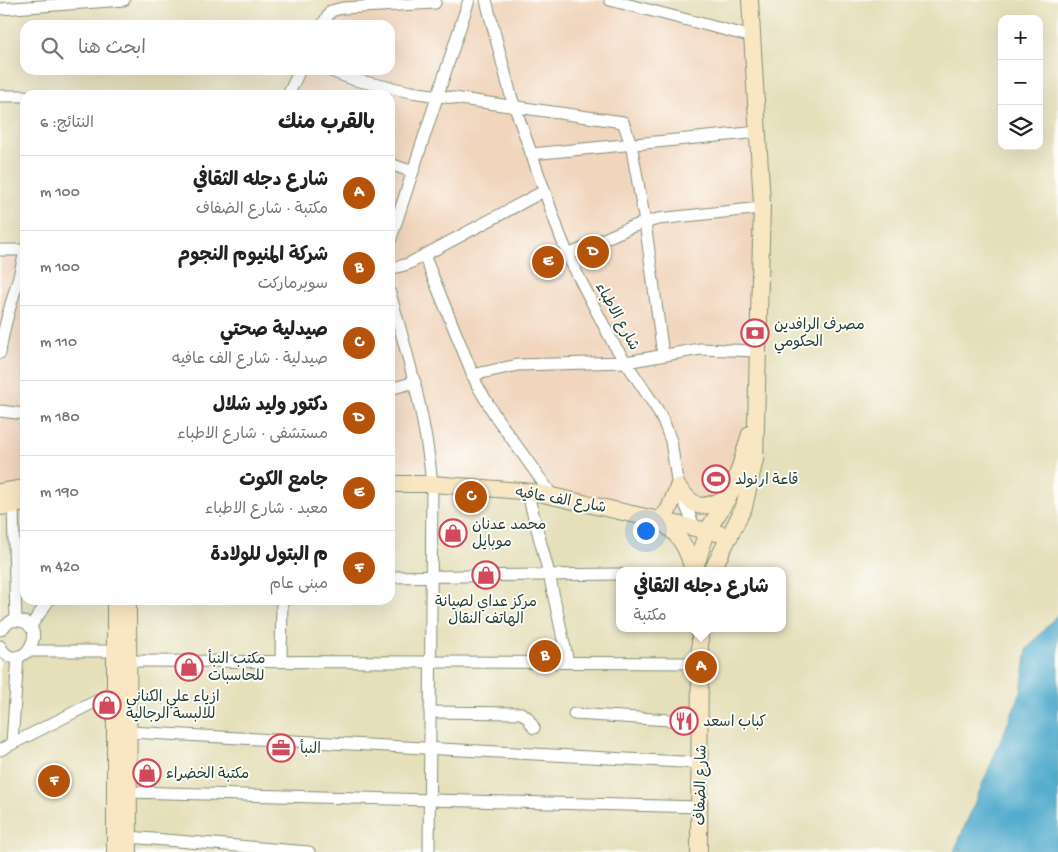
<!DOCTYPE html>
<html lang="ar">
<head>
<meta charset="utf-8">
<style>
  body { margin:0; font-family:"Gochi Hand","Playpen Sans Arabic",sans-serif; background:#f2f2f2; color:#222; direction:rtl }
  .controls { position:absolute; right:15px; top:15px; display:grid; overflow:hidden; border-radius:10px; box-shadow:0 5px 20px #0002 }
  .controls button { width:45px; height:45px; display:grid; place-items:center; padding:0; border:0; border-bottom:1px solid #e0e0e0; background:#fff; color:#222; font:25px sans-serif }
  .you { position:absolute; left:645px; top:530px; width:18px; height:18px; margin:-12px; border:4px solid #fff; border-radius:50%; background:#1a73e8; box-shadow:0 0 0 8px #1a73e833 }
  .badge { display:grid; place-items:center; width:32px; height:32px; border-radius:50%; background:#b45309; color:#fff; font-size:16px; font-weight:700 }
  .pin { position:absolute; translate:-50% -50%; border:2px solid #fff; box-shadow:0 1px 5px #0006 }
  .popup { position:absolute; left:616px; top:567px; width:170px; height:65px; box-sizing:border-box; display:grid; place-content:center; border-radius:10px; background:#fff; filter:drop-shadow(0 1px 4px #0005); font-size:16px; white-space:nowrap; color:#767676 }
  .popup b { font-size:19px; color:#222 }
  .popup::after { content:''; position:absolute; left:50%; top:100%; margin-left:-10px; border:10px solid transparent; border-top-color:#fff }
  .list { margin:0; padding:0; list-style:none }
  h2 { display:flex; justify-content:space-between; align-items:center; height:65px; margin:0; padding:0 20px; font-size:21px }
  h2 small { font-size:16px; font-weight:400; color:#767676 }
  .list li { display:grid; grid-template-columns:32px 1fr auto; gap:15px; align-items:center; box-sizing:border-box; height:75px; padding:0 20px; border-top:1px solid #e0e0e0 }
  .list b { display:block; font-size:19px; white-space:nowrap }
  .list p { margin:0; font-size:16px; white-space:nowrap; color:#767676 }
  .list em { font-size:16px; font-style:normal; color:#767676 }
  .icon { flex:none; width:28px; height:28px; fill:none; stroke:currentColor; stroke-width:2; stroke-linecap:round; stroke-linejoin:round }
  .map { position:relative; flex:none; width:1058px; height:852px; overflow:hidden; direction:ltr }
  .search { position:absolute; background:#fff; box-shadow:0 5px 20px #0002; left:20px; top:20px; width:375px; height:55px; display:flex; align-items:center; gap:12px; box-sizing:border-box; padding:0 18px; border-radius:15px; color:#767676; font-size:19px }
  .panel { position:absolute; background:#fff; box-shadow:0 5px 20px #0002; left:20px; top:90px; width:375px; height:515px; border-radius:15px; direction:rtl }
  .map>svg:first-child { display:block }
  .built { fill:#f1d5bd }
  .water { fill:#4ea9cc; stroke:#367380 }
  .lines { fill:none; stroke-linecap:round; stroke-linejoin:round }
  .street-casing { stroke:#828e77; stroke-width:13 }
  .secondary-casing { stroke:#828e77; stroke-width:18 }
  .street { stroke:#fff; stroke-width:11 }
  .secondary { stroke:#f9e7c3; stroke-width:16 }
  .labels { text-anchor:middle; stroke-width:4; stroke-linejoin:round; paint-order:stroke }
  .street-label { font-size:15px; fill:#1f3d34; stroke:#fdfcf7 }
  .poi-label { font-size:15px; fill:#1f3d34; stroke:#fdfcf7; text-anchor:start }
</style>
</head>
<body>
<div class="map">
<svg width="1058" height="852" viewBox="0 0 1058 852">
  <rect width="100%" height="100%" fill="#fdfcf7"/>
  <filter id="ink" filterUnits="userSpaceOnUse"><feTurbulence type="fractalNoise" baseFrequency=".02" numOctaves="2"/><feDisplacementMap in="SourceGraphic" scale="10" xChannelSelector="R" yChannelSelector="G"/><feConvolveMatrix kernelMatrix="1 2 1 2 8 2 1 2 1" color-interpolation-filters="sRGB"/></filter>
  <filter id="wash" filterUnits="userSpaceOnUse"><feTurbulence type="fractalNoise" baseFrequency=".0096" numOctaves="4" result="noise"/><feDisplacementMap in="SourceGraphic" scale="20" xChannelSelector="R" yChannelSelector="G"/><feGaussianBlur stdDeviation="1.12" result="paint"/><feColorMatrix in="noise" values="0 0 0 0 0 0 0 0 0 0 0 0 0 0 0 0 0 1.4 0 .05"/><feComposite in="paint" operator="in"/></filter>
  <g filter="url(#wash)">
    <rect width="100%" height="100%" fill="#e5dfba"/>
    <g class="built">
      <polygon points="327,0 604,0 753,37 761,208 754,361 737,474 700,547 669,525 552,495 390,484 390,95 289,95 301,70 390,70 390,25 323,25 328,14"/>
      <polygon points="25,251 25,489 0,492 0,252"/>
    </g>
    <polygon class="water" points="1058,614 1058,852 954,852 1021,692 1027,649"/>
  </g>
  <g filter="url(#ink)">
    <g class="lines">
      <g class="street-casing">
        <g id="street">
          <polyline points="486,0 511,96 560,235 571,262 613,343 657,409 665,425 671,441 678,487 695,528"/>
          <polyline points="610,0 753,37"/>
          <polyline points="0,9 124,0"/>
          <polyline points="322,25 331,11 343,8 435,3 435,0"/>
          <polyline points="328,70 355,80 411,92 623,122 631,144 645,222 663,355"/>
          <polyline points="288,95 300,70"/>
          <polyline points="0,96 25,96"/>
          <polyline points="531,154 759,132"/>
          <polyline points="390,164 413,172"/>
          <polyline points="390,241 469,0"/>
          <polyline points="0,250 25,250"/>
          <polyline points="424,255 477,385 496,417 552,495"/>
          <polyline points="568,255 631,227 658,219 761,208"/>
          <polyline points="390,269 408,264 544,191"/>
          <path d="M390,293C408,356 426,418 432,484L429,852"/>
          <path d="M0,353C4,317 19,285 25,250"/>
          <polyline points="472,375 518,365 626,362 700,349 758,351"/>
          <polyline points="390,389 415,382"/>
          <polyline points="0,411 25,414"/>
          <polyline points="527,491 549,574 568,662"/>
          <polyline points="13,505 16,620"/>
          <polyline points="390,577 620,574"/>
          <polyline points="30,627 49,600"/>
          <path d="M0,630L11,621C58,617 20,683 0,646"/>
          <polyline points="29,651 116,651"/>
          <polyline points="129,661 700,663"/>
          <polyline points="281,661 282,600"/>
          <polyline points="430,712 521,713 527,717 534,728"/>
          <polyline points="574,714 701,722"/>
          <polyline points="130,732 700,763"/>
          <polyline points="12,743 18,656"/>
          <polyline points="0,750 116,691"/>
          <polyline points="129,792 700,807"/>
          <polyline points="129,837 309,852"/>
        </g>
      </g>
      <g class="secondary-casing">
        <g id="secondary">
          <polyline points="390,484 432,484 534,492 730,536"/>
          <path d="M678,487L668,511L659,520C679,534 687,546 693,571"/>
          <path d="M678,487C697,511 701,509 728,498"/>
          <polyline points="0,492 25,488"/>
          <polyline points="0,507 25,503"/>
          <polyline points="694,571 707,531 728,498 735,483 750,434"/>
          <polyline points="712,571 744,507 755,459 762,204 750,0"/>
          <polyline points="128,600 129,852"/>
          <polyline points="115,852 115,600"/>
          <polyline points="699,852 700,628"/>
        </g>
      </g>
      <use href="#street" class="street"/>
      <use href="#secondary" class="secondary"/>
    </g>
  </g>
  <defs>
    <g id="bank-ring" transform="scale(1.4375)"><circle r="9.5" fill="#fdfcf7" stroke="#d1495b" stroke-width="1.5"/><path d="M-6-4H6V4H-6ZM0-2.3a2.3 2.3 0 1 0 0 4.6a2.3 2.3 0 1 0 0-4.6Z" fill="#d1495b"/></g>
    <g id="stadium-ring" transform="scale(1.4375)"><circle r="9.5" fill="#fdfcf7" stroke="#d1495b" stroke-width="1.5"/><path d="M0-5a6.5 5 0 1 0 0 10a6.5 5 0 1 0 0-10ZM-3.5-1.8h7v3.6h-7Z" fill="#d1495b"/></g>
    <g id="shop-ring" transform="scale(1.4375)"><circle r="9.5" fill="#fdfcf7" stroke="#d1495b" stroke-width="1.5"/><path d="M-5-2.5h2.3a2.7 3.5 0 0 1 5.4 0H5L5.5 6h-11ZM-1.5-2.5h3a1.5 2.3 0 0 0-3 0Z" fill="#d1495b"/></g>
    <g id="restaurant-ring" transform="scale(1.4375)"><circle r="9.5" fill="#fdfcf7" stroke="#d1495b" stroke-width="1.5"/><path d="M-5-6h1v4h1v-4h1v4h1v-4h1v5L-1.5 .5V6h-2V.5L-5-1ZM5-6V6H3V1.5H1.5Q1.5-4 5-6Z" fill="#d1495b"/></g>
    <g id="office-ring" transform="scale(1.4375)"><circle r="9.5" fill="#fdfcf7" stroke="#d1495b" stroke-width="1.5"/><path d="M-6-3h4V-5.5h4V-3h4V5H-6ZM-1-4.5V-3h2v-1.5ZM-6 0V1H6V0Z" fill="#d1495b"/></g>
  </defs>
  <g fill-rule="evenodd">
    <use href="#bank-ring" x="755" y="333"/>
    <use href="#stadium-ring" x="716" y="479"/>
    <use href="#shop-ring" x="453" y="533"/>
    <use href="#shop-ring" x="486" y="575"/>
    <use href="#shop-ring" x="189" y="667"/>
    <use href="#shop-ring" x="107" y="705"/>
    <use href="#restaurant-ring" x="684" y="721"/>
    <use href="#office-ring" x="281" y="748"/>
    <use href="#shop-ring" x="147" y="773"/>
  </g>
  <g class="labels">
    <g class="street-label">
      <text transform="translate(618 316) rotate(61)" y="5">شارع الاطباء</text>
      <text transform="translate(561 499) rotate(10)" y="5">شارع الف عافيه</text>
      <text transform="translate(700 785) rotate(-89)" y="5">شارع الضفاف</text>
    </g>
    <g class="poi-label">
      <text x="774" y="329">مصرف الرافدين<tspan x="774" dy="17">الحكومي</tspan></text>
      <text x="735" y="484">قاعة ارنولد</text>
      <text x="472" y="529">محمد عدنان<tspan x="472" dy="17">موبايل</tspan></text>
      <text x="486" y="606" text-anchor="middle">مركز عداي لصيانة<tspan x="486" dy="17">الهاتف النقال</tspan></text>
      <text x="208" y="663">مكتب النبأ<tspan x="208" dy="17">للحاسبات</tspan></text>
      <text x="126" y="701">ازياء علي الكناني<tspan x="126" dy="17">للالبسة الرجالية</tspan></text>
      <text x="703" y="726">كباب اسعد</text>
      <text x="300" y="753">النبأ</text>
      <text x="166" y="778">مكتبة الخضراء</text>
    </g>
  </g>
</svg>
<div class="controls">
<button>+</button>
<button>−</button>
<button><svg class="icon" aria-label="layers" viewBox="0 0 24 24"><path d="M12 4l9 5-9 5-9-5zM3 14l9 5 9-5"/></svg></button>
</div>
<div class="you"></div>
<div class="pin badge" style="left:701px;top:667px">A</div>
<div class="popup"><b>شارع دجله الثقافي</b>مكتبة</div>
<div class="pin badge" style="left:545px;top:656px">B</div>
<div class="pin badge" style="left:471px;top:497px">C</div>
<div class="pin badge" style="left:593px;top:252px">D</div>
<div class="pin badge" style="left:548px;top:262px">E</div>
<div class="pin badge" style="left:54px;top:781px">F</div>
<div class="search"><svg class="icon" aria-label="search" viewBox="0 0 24 24"><circle cx="10" cy="10" r="6"/><path d="M15 15l6 6"/></svg>ابحث هنا</div>
<section class="panel">
<h2>بالقرب منك<small>النتائج: 6</small></h2>
<ul class="list">
<li><span class="badge">A</span><div><b>شارع دجله الثقافي</b><p>مكتبة · شارع الضفاف</p></div><em>100 m</em></li>
<li><span class="badge">B</span><div><b>شركة المنيوم النجوم</b><p>سوبرماركت</p></div><em>100 m</em></li>
<li><span class="badge">C</span><div><b>صيدلية صحتي</b><p>صيدلية · شارع الف عافيه</p></div><em>110 m</em></li>
<li><span class="badge">D</span><div><b>دكتور وليد شلال</b><p>مستشفى · شارع الاطباء</p></div><em>180 m</em></li>
<li><span class="badge">E</span><div><b>جامع الكوت</b><p>معبد · شارع الاطباء</p></div><em>190 m</em></li>
<li><span class="badge">F</span><div><b>م البتول للولادة</b><p>مبنى عام</p></div><em>420 m</em></li>
</ul>
</section>
</div>
</body>
</html>
